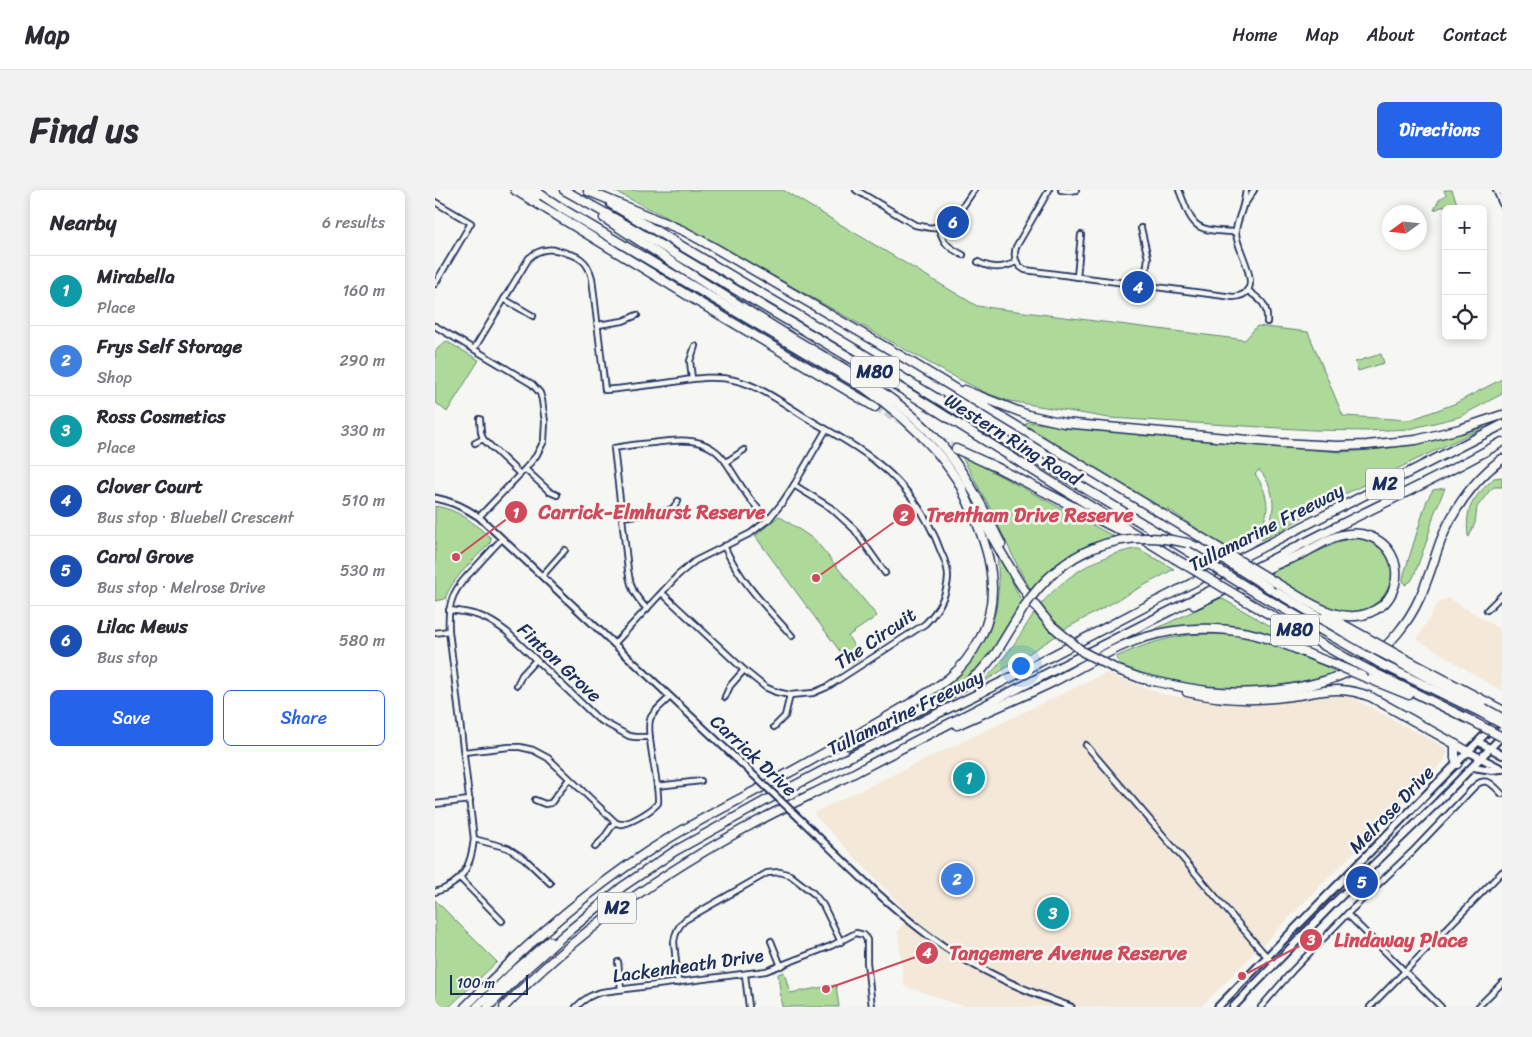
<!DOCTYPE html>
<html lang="en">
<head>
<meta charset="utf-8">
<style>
  body { margin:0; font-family:Sriracha,sans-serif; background:#f2f2f3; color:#2b2b33 }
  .controls { position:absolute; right:15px; top:15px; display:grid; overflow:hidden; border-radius:8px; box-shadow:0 2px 8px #0003 }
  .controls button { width:45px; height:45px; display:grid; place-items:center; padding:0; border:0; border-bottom:1px solid #e1e1e2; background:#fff; color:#2b2b33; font:25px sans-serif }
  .compass { position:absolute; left:947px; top:15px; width:45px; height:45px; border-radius:50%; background:#fff; box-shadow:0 2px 8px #0003; rotate:255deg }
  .scale { position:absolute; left:15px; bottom:12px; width:78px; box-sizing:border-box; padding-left:5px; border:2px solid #1b2f5e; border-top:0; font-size:14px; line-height:18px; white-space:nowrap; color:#1b2f5e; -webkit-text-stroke:4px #f6f6f2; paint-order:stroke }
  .you { position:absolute; left:585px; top:475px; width:18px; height:18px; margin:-12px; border:4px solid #fff; border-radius:50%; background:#1a73e8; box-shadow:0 0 0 8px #1a73e833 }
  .badge { display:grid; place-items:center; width:32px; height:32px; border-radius:50%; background:#2563eb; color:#fff; font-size:16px; font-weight:700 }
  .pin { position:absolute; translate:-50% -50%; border:2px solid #fff; box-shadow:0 1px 5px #0006 }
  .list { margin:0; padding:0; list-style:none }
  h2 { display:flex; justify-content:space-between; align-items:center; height:65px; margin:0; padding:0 20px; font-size:21px }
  h2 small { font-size:16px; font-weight:400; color:#7c7c81 }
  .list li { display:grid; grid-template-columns:32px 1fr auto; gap:15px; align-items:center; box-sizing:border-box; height:70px; padding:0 20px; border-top:1px solid #e1e1e2 }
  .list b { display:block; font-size:19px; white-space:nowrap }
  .list p { margin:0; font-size:16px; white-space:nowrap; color:#7c7c81 }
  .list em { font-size:16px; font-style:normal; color:#7c7c81 }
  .actions { display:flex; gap:10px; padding:15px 20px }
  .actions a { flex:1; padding:11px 0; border:1px solid #2563eb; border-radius:8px; text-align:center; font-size:18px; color:#2563eb }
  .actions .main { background:#2563eb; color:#fff }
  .icon { flex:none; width:28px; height:28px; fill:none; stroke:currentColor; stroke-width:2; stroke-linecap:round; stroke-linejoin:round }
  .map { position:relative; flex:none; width:1067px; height:817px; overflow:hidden; border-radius:8px }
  header { display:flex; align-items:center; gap:30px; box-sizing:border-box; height:70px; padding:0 25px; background:#fff; border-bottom:1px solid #e1e1e2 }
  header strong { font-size:24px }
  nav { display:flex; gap:28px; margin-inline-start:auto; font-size:18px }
  .intro { display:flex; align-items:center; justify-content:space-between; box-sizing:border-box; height:120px; padding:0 30px }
  h1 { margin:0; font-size:35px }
  .button { padding:12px 22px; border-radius:8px; background:#2563eb; color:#fff; font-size:18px; font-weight:700 }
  main { display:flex; gap:30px; padding:0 30px }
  aside { flex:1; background:#fff; border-radius:8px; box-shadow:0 2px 8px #0003 }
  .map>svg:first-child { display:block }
  .built { fill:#f4e8d9 }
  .green { fill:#adda98; stroke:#64847b }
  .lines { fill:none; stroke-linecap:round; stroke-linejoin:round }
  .motorway-tunnel { stroke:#caced4; stroke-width:8; stroke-dasharray:8 4; stroke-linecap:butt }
  .minor-casing { stroke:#1b2f5e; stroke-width:8 }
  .tertiary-casing { stroke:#1b2f5e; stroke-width:9 }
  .primary-casing { stroke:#1b2f5e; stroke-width:10 }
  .motorway-casing { stroke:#1b2f5e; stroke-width:11 }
  .minor { stroke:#f6f6f2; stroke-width:4.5 }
  .tertiary { stroke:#f6f6f2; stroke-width:5 }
  .primary { stroke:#f6f6f2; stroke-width:6 }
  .motorway { stroke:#f6f6f2; stroke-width:8 }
  .tertiary-bridge-casing { stroke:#1b2f5e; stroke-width:9; stroke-linecap:butt }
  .motorway-bridge-casing { stroke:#1b2f5e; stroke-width:11; stroke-linecap:butt }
  .tertiary-bridge { stroke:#f6f6f2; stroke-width:5 }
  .motorway-bridge { stroke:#f6f6f2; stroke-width:8 }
  .labels { text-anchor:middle; stroke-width:5; stroke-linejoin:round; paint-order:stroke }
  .shield { fill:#f6f6f2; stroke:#5d6b8a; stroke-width:1 }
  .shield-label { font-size:18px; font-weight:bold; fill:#1b2f5e }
  .street-label { font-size:19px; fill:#1b2f5e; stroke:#f6f6f2 }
  .leader { fill:none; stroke:#d1495b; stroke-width:2 }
  .callout-dot { fill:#d1495b; stroke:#f6f6f2; stroke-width:2 }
  .mark-label { font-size:15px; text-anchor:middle; font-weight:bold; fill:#fff }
  .callout-label { font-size:20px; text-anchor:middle; font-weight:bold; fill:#d1495b; stroke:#f6f6f2; stroke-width:5; stroke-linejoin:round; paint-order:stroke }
</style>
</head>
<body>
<header>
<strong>Map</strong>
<nav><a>Home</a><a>Map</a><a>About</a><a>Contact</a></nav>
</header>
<div class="intro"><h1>Find us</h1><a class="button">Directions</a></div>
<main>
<aside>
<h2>Nearby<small>6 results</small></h2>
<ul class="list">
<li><span class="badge" style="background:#0f9aa8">1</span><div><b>Mirabella</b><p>Place</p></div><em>160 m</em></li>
<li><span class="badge" style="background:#3f7fe0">2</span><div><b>Frys Self Storage</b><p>Shop</p></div><em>290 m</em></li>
<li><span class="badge" style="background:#0f9aa8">3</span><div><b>Ross Cosmetics</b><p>Place</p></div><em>330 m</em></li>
<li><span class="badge" style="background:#1a4fb4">4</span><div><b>Clover Court</b><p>Bus stop · Bluebell Crescent</p></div><em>510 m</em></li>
<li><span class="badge" style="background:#1a4fb4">5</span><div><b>Carol Grove</b><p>Bus stop · Melrose Drive</p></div><em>530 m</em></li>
<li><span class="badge" style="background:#1a4fb4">6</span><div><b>Lilac Mews</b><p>Bus stop</p></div><em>580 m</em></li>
</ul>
<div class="actions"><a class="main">Save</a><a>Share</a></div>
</aside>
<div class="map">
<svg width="1067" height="817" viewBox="0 0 1067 817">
  <rect width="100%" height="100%" fill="#f6f6f2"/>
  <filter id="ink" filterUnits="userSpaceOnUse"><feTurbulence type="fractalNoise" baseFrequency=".02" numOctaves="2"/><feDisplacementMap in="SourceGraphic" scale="10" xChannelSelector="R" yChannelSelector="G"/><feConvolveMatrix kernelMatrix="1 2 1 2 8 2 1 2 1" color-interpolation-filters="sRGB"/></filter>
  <g filter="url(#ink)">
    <g class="built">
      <polygon points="1013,408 1067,440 1067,501 982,449 1003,413"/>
      <polygon points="671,483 730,505 805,514 859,509 907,502 1013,559 1009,571 766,817 531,817 469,796 463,742 474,724 378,623"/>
    </g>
    <g class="green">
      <polygon points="177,0 348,0 542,116 810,150 822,136 873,142 908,226 975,230 1019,214 1067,189 1067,204 1024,227 974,239 932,241 878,240 674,228 574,211 551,203 514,184 245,34"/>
      <polygon points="1009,0 1017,0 1024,19 1016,19 1014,14 999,20 1004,10 1011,5"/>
      <polygon points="11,151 44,170 12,222 0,212 0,161"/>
      <polygon points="946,164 949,173 923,181 920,172"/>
      <path d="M592,232L659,240L705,243V246H732L904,262C958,260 998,252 1049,236V237L889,314L850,338L827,350L825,347C844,329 841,297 824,280L820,284C833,302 839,327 819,344C812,351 800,354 791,358L774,348V347L733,319L730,322L619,255L620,252L618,251L616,253L590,236Z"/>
      <path d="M526,265L680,347C646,357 619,372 596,400L584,379L555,318Z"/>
      <path d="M1067,287V297H1059L1056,299L1042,317L1040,333L1034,347L1033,346C1030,315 1038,309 1059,288Z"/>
      <polygon points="1010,298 999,324 992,350 979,386 976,391 970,395 968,390 969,384 992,310 998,300"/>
      <path d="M0,316C25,320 37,332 56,348L55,353C40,369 17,388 10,409L0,411Z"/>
      <polygon points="344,326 380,350 442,426 413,446 426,468 415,475 320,346"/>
      <path d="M918,348C971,350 967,413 926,421C899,427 856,399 835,383L906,351Z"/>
      <path d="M699,359H704L739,379L630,439L617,429L606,414C632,385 660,367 699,359Z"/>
      <path d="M562,361L588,414C575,434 556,468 538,482C521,496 502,507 482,516L481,512L509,497L532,477L551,447L561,421L564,394Z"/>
      <path d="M786,408L839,438L838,440L843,443L845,441L855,447L853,451C804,433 765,430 714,442Z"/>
      <path d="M599,423L621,446L544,495C567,474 583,449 599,423Z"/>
      <path d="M766,444C785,444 804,444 823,448C851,455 876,469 901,482C834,505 755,504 689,477L685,474L681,467C709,454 735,446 766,444Z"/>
      <polygon points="0,710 62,772 14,817 0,817"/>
      <polygon points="349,782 355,803 401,795 404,817 347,817 343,784"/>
    </g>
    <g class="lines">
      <polyline class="motorway-tunnel" points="440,217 521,259"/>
      <g class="minor-casing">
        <g id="minor">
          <polyline points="421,0 480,35 496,38 512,34 520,28 539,0"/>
          <path d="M614,0L581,57C578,67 581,75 590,80L798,107C835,104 800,60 801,42C801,34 805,26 807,19C809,13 810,6 811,0"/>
          <polyline points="626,0 634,1 641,0"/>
          <path d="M744,0C759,39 758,40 801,42"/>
          <polyline points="1061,0 1067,14"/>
          <polyline points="0,12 36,33 0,94"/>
          <polyline points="810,14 819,0"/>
          <path d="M504,37C508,54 513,57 528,65"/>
          <polyline points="706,38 713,68 709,95"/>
          <path d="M543,72C557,79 567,79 581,72"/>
          <polyline points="642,87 646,45"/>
          <path d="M812,100C826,110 833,114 832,132"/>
          <polyline points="69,109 98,126"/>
          <polyline points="163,135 188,131 202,125"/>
          <polyline points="0,136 97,194 105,203 107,210 110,232 109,251 101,266 90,279 44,327"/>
          <path d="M39,159L94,68C106,57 119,58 134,64C139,65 144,67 148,71C153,75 155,81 157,88L170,200C193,198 216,195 238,192C258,189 279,185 299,190C326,196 349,214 372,228C395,242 419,254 440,271C470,294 493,326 506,362C510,370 513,378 513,387C512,406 503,421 490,434L392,497L378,503L355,505L341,502L330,497L309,480L227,403"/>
          <polyline points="257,189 255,171 260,156"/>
          <polyline points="45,229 46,242 48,249 85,284"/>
          <polyline points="40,253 48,249"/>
          <polyline points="291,272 309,260"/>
          <polyline points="90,279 115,302 122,305"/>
          <polyline points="359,295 396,318 419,339 450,383"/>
          <polyline points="187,327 232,321 238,318 243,311"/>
          <path d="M289,356C305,391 331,417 357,446"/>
          <polyline points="107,386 130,360"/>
          <path d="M212,419C199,405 196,399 193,380L179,258C191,256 204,254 217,253C244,249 272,246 290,271C304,291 314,313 334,329"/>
          <path d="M14,420C41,423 51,426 72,442L163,529L194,546L200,547H215"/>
          <polyline points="1052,420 1067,405"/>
          <polyline points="0,443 14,441"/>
          <polyline points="179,454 243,385 260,371 316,343 334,329 347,313 359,295 391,240"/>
          <polyline points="82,495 87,485 101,470"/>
          <polyline points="290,507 295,496 309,480"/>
          <polyline points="339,537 350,526 355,505"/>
          <polyline points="651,555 826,760 839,774"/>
          <path d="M29,562L74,557H85L98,560L113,568L180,632C183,634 187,635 191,633C199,631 218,620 223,613C225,594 209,540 216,527C221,519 229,513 235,507"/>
          <polyline points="222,596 266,591"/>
          <polyline points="100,610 110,614 116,613 134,589"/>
          <polyline points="0,614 35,610"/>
          <polyline points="39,649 73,658 90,669 115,693"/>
          <polyline points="160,657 168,649 180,632"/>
          <polyline points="25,688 67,731"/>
          <path d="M0,702C28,694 36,676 39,649L14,441C12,411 19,398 40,378C49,368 58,358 67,349"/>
          <polyline points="912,724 1006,817"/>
          <polyline points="871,742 881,756"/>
          <polyline points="864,750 871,754 877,760"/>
          <polyline points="336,751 346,776"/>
          <polyline points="183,772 186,799"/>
          <polyline points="310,785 314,817"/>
          <path d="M243,793L239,752C240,743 243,736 250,730L332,683L345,682L355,685L378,703L388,715L406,752"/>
          <path d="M141,817C149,809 156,804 167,802L331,781L396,756L421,743L429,745L432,750V772L437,817"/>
          <path d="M826,817L858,780L912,724L977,662L1041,595C1052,586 1059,596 1067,604"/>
          <polyline points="935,817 1067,682"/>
          <polyline points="1043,817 1067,793"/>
        </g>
      </g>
      <g class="tertiary-casing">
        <g id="tertiary">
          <path d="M0,308C16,311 31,318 44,327L325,591"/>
          <path d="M364,628C406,668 447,711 494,746C537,778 585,799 636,817"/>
        </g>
      </g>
      <g class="primary-casing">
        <g id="primary">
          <polyline points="1044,552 1067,565"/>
          <polyline points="1034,562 1067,579"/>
          <polyline points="1038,577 1057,580 1066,579"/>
          <polyline points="783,817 1066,528"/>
          <polyline points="798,817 898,714 1003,612 1067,546"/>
        </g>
      </g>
      <g class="motorway-casing">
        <g id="motorway">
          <polyline points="80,0 265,113 440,217"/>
          <polyline points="90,0 102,6"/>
          <path d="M99,0L131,21L428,197C454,215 478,235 499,259C510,271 518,284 527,297"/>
          <polyline points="129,0 195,37 446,186 739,368"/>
          <polyline points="153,1 249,41 280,58 466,166 772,351"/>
          <polyline points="176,14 440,171 753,361"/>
          <path d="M169,28C230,68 292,108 354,146C409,179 462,204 505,253C531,283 548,318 566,354"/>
          <polyline points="529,200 593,225 629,233 846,253 902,256 932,255 981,250 1025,239 1067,225"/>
          <polyline points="521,259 561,277 688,342"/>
          <path d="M541,319C565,359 585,400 616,435"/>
          <polyline points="752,353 785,367"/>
          <polyline points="834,398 931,455"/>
          <polyline points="823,404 923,461"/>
          <polyline points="811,411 911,468"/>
          <path d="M759,415C785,403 809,390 834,378C846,372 858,368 869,363C883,356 898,345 914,344C928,342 943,348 952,358C960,368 963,381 960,394C957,405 950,415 940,420C907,439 871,410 843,394"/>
          <polyline points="891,425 936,450"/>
          <polyline points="961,464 1067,520"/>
          <polyline points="956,468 1049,518"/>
          <polyline points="948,475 1045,522"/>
          <polyline points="683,480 708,489"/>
          <polyline points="936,481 1037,531"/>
          <polyline points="927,486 974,505"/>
          <path d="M705,488C727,493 749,498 772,501C821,506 887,500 930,473C954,457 974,432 985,407C994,388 999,369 1006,350C1019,318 1039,290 1067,269"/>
          <path d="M752,502C786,510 822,511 856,506C886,502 905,494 936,507L1034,562"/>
          <path d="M522,535C553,521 585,508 616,493C641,480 667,464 694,453C731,438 774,435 813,443C843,449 870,464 899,474"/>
          <polyline points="1020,554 1020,568 1022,574"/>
          <polyline points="413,555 505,510 527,497 546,481 561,463 589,417"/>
          <path d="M30,817C91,754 157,696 231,650C269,627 309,607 348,586C374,572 399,557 425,543C444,532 462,521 481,510C492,503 504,496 514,488C528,477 538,462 546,447C572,395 547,340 524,293"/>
          <polyline points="42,817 75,785 114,751"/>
          <polyline points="53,817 91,779 129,745 187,697 240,661 330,611 410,569 565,493 710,417 1067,235"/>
          <path d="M69,817C143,740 231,680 325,630C357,613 391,598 423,581C577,500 732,423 887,344C947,313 1009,286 1067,252"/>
        </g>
      </g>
      <use href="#minor" class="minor"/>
      <use href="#tertiary" class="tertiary"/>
      <use href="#primary" class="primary"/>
      <use href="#motorway" class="motorway"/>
      <g class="tertiary-bridge-casing">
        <polyline id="tertiary-bridge" points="325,591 364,628"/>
      </g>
      <g class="motorway-bridge-casing">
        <g id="motorway-bridge">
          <polyline points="772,351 843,394"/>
          <polyline points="753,361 823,404"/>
          <polyline points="785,367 834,398"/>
          <polyline points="739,368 811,411"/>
          <path d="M589,417C628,360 684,337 752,353"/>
          <polyline points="616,435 648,462 683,480"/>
          <polyline points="936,450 961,464"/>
          <polyline points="931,455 956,468"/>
          <polyline points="923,461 948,475"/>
          <polyline points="911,468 936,481"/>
          <polyline points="899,474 927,486"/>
          <polyline points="1049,518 1067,528"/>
          <polyline points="1045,522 1067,534"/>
          <polyline points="1037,531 1067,547"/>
        </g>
      </g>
      <use href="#tertiary-bridge" class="tertiary-bridge"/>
      <use href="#motorway-bridge" class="motorway-bridge"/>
    </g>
  </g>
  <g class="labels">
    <g class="shield">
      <rect x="416" y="166.5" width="48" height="31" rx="4"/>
      <rect x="931" y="278.5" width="38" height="31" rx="4"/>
      <rect x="836" y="424.5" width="48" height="31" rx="4"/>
      <rect x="163" y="702.5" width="38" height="31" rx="4"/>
    </g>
    <g class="shield-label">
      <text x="440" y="188">M80</text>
      <text x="950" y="300">M2</text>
      <text x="860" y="446">M80</text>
      <text x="182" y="724">M2</text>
    </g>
    <g class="street-label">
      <text transform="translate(578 249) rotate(32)" y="7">Western Ring Road</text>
      <text transform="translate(831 337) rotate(-27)" y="7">Tullamarine Freeway</text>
      <text transform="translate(440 448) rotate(-34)" y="7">The Circuit</text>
      <text transform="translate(125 472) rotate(43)" y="7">Finton Grove</text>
      <text transform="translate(470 522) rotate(-26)" y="7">Tullamarine Freeway</text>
      <text transform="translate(319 565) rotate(43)" y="7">Carrick Drive</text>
      <text transform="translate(956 619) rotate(-46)" y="7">Melrose Drive</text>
      <text transform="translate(253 775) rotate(-8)" y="7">Lackenheath Drive</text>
    </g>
  </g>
  <path class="leader" d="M21 367L81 322M381 388L469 325M807 786L876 750M391 799L492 763"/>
  <g class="callout-dot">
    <circle cx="21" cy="367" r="5"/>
    <circle cx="381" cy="388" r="5"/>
    <circle cx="807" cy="786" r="5"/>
    <circle cx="391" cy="799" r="5"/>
    <circle cx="81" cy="322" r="12"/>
    <circle cx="469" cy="325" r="12"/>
    <circle cx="876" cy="750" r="12"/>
    <circle cx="492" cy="763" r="12"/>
  </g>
  <g class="mark-label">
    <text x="81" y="328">1</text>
    <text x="469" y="331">2</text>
    <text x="876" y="755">3</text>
    <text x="492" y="768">4</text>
  </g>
  <g class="callout-label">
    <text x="217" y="329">Carrick-Elmhurst Reserve</text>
    <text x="595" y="332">Trentham Drive Reserve</text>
    <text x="966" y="757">Lindaway Place</text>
    <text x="633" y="770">Tangemere Avenue Reserve</text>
  </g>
</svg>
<div class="controls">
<button>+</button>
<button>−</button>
<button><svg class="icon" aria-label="locate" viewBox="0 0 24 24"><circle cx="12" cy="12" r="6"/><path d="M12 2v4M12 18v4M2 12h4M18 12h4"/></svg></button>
</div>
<svg class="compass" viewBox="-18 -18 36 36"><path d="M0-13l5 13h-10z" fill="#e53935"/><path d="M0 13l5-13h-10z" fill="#7c7c81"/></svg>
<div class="scale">100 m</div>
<div class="you"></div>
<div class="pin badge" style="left:534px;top:588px;background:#0f9aa8">1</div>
<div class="pin badge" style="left:522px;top:689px;background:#3f7fe0">2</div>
<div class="pin badge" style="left:618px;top:723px;background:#0f9aa8">3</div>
<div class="pin badge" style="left:703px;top:97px;background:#1a4fb4">4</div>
<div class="pin badge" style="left:927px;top:692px;background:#1a4fb4">5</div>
<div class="pin badge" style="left:518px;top:32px;background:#1a4fb4">6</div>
</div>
</main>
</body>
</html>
